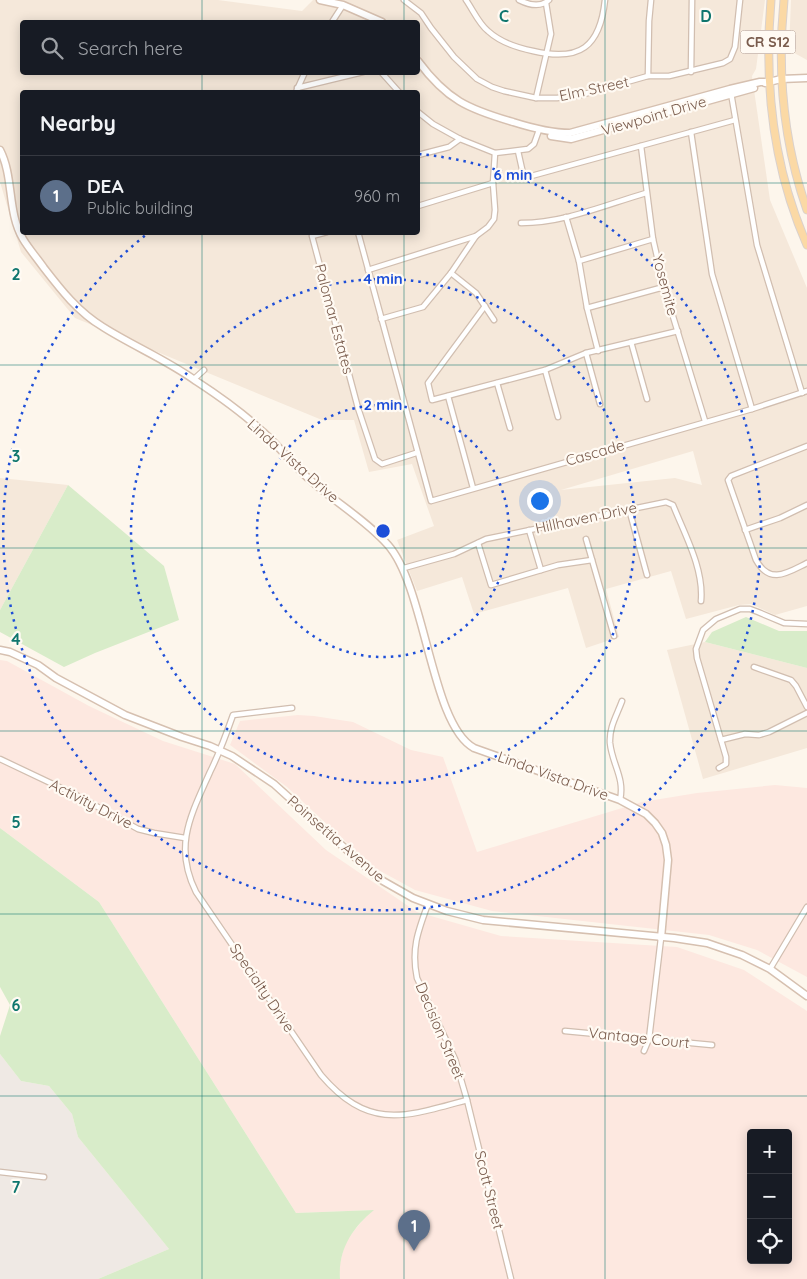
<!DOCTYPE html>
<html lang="en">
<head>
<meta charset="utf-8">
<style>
  body { margin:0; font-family:Quicksand,sans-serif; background:#20242c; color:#f1f3f6 }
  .controls { position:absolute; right:15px; bottom:15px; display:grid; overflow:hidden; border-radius:5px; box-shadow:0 2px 12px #0003 }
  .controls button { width:45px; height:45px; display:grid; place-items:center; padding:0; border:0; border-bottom:1px solid #363941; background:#171b24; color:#f1f3f6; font:25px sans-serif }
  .you { position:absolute; left:539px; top:500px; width:18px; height:18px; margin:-12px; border:4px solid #fff; border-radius:50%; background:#1a73e8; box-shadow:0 0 0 8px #1a73e833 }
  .badge { display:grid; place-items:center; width:32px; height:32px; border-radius:50%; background:#e76f51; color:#fff; font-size:16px; font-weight:700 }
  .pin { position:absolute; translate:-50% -41px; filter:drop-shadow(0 1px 2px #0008) }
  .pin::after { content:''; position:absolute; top:26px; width:18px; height:15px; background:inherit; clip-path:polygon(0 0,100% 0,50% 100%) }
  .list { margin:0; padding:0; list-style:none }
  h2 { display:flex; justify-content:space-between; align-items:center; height:65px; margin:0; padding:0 20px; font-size:21px }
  h2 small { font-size:16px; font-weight:400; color:#9ea1a6 }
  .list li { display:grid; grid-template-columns:32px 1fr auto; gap:15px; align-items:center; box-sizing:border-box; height:80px; padding:0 20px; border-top:1px solid #363941 }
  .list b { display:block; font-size:19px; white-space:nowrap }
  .list p { margin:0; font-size:16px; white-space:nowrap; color:#9ea1a6 }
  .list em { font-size:16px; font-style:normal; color:#9ea1a6 }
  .icon { flex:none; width:28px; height:28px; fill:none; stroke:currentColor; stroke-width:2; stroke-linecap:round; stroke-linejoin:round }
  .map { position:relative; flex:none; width:807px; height:1279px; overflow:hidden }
  .search { position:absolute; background:#171b24; box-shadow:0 2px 12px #0003; left:20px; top:20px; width:400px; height:55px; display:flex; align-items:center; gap:12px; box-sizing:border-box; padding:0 18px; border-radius:5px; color:#9ea1a6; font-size:19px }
  .panel { position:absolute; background:#171b24; box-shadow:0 2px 12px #0003; left:20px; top:90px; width:400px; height:145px; border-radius:5px }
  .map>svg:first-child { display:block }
  .residential { fill:#f5e8da; fill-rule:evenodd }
  .commercial { fill:#fde8e0; fill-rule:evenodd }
  .industrial { fill:#efe9e4 }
  .green { fill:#d8ecc9 }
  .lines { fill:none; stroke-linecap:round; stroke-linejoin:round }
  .street-casing { stroke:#d1beb0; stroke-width:7 }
  .secondary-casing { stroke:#d6c0b0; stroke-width:9 }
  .primary-casing { stroke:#dad1cd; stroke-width:9 }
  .street { stroke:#fff; stroke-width:4.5 }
  .secondary { stroke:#fff; stroke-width:6 }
  .primary { stroke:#fbd9a5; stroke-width:7 }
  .grid { fill:none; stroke:#0f766e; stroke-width:1; stroke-opacity:0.55 }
  .ring { fill:none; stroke:#1d4ed8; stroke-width:2.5; stroke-dasharray:2.5 5 }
  .labels { text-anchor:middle; stroke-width:4.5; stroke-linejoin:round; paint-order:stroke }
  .shield { fill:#fffaf3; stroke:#a28b7f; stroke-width:1 }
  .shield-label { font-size:14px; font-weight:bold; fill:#7a5c4d }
  .street-label { font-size:15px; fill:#7a5c4d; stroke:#fffaf3 }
  .grid-label { font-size:16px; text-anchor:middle; font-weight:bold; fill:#0f766e; stroke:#fffaf3; stroke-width:4.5; stroke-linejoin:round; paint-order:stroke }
  .centre { fill:#1d4ed8; stroke:#fffaf3; stroke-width:2.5 }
  .ring-label { font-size:15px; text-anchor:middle; font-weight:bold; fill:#1d4ed8; stroke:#fffaf3; stroke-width:4.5; stroke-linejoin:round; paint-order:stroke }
</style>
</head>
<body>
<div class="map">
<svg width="807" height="1279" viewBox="0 0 807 1279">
  <rect width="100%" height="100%" fill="#fdf6ec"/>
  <g class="residential">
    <path d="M0,0H218L302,11L313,0H765L756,69L752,76L770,200L807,288V606L775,615L751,604L739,605L686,619L671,571L606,589L619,637L586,648L568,588L474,614L462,577L417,591L397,540L434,526L412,464L369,472L354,420H322L75,318L21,252L0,182ZM22,22H418V72H22ZM22,92H418V232H22ZM693,451L702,485L675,478L561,490Z"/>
    <polygon points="791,0 807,0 807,60 789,50"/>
    <polygon points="0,478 68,485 0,610"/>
    <polygon points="705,642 807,668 807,748 703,779 667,650"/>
  </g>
  <g class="commercial">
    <path d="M0,660L7,661L89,706L163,741L235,764L326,850L417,912L501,936L677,947L744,970L804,1009L807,1011V1279H340L339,1268L345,1242L366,1216L373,1210L296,1213L99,902L0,828ZM751,1133H788V1260H751Z"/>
    <polygon points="298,715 314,716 353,722 411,750 443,757 477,852 642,802 697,793 775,785 807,788 807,977 757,950 709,935 492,911 415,890 373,867 287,787 230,745 240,721"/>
  </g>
  <polygon class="industrial" points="0,1054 21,1081 49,1086 72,1114 78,1137 169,1249 98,1279 0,1279"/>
  <g class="green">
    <polygon points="68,485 164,566 179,620 95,653 64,667 0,632 0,610"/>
    <polygon points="746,617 779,631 807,631 807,668 705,642 712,632"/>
    <path d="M0,828L99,902L296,1213L374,1210C352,1228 338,1250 340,1279H98L169,1249L78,1137L72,1114L49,1086L21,1081L0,1054V1036L10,1005L0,987Z"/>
  </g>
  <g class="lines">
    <g class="street-casing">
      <g id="street">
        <polyline points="404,0 421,13 431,28 454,57 477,79 492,87 504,91 536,98 557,98 581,95 648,76 669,76 723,63 730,59 735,47 740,0"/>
        <path d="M466,0C473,10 479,24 488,31C500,42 518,48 533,51C580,62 600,47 605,0"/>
        <path d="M519,0C529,5 540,8 549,0"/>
        <polyline points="332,22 343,5"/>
        <polyline points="381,72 399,92"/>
        <polyline points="691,72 692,0"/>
        <polyline points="648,76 649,21 651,0"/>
        <polyline points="297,88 363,72"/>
        <polyline points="296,92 305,72"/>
        <polyline points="731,93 757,245 802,393"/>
        <polyline points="536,98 551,34 546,3"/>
        <polyline points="418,112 433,124 460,139 495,153 528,149 534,144 539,130"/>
        <polyline points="691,132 712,274 752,409"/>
        <polyline points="641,146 653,239 664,287 705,421"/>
        <polyline points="518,151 524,178 735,120"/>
        <polyline points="418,155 449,147 460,139"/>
        <polyline points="418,206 493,183"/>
        <polyline points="566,217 579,261 587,308 598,351"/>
        <path d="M521,223C564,223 605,205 646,193"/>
        <polyline points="327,232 312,236 358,408 375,459 382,464 416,453"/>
        <polyline points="358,232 431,501 752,409 807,391"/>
        <polyline points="579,261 653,239"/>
        <polyline points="368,270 476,236 488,227 494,219 495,210 493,183 495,153"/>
        <polyline points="451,273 476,293 494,320"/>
        <polyline points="485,306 428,383 432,400 545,370 586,353 678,331"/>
        <polyline points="587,308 664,287"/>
        <polyline points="381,319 423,307 451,273 476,236"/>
        <polyline points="631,342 647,399"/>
        <polyline points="586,353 600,404"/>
        <polyline points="545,370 558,417"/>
        <polyline points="194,379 204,370"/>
        <polyline points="497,383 510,428"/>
        <polyline points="448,396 473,488"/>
        <path d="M807,446L731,476L728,480L756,560C770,585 787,573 807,563"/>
        <polyline points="629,509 647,575"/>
        <polyline points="529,530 541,570"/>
        <polyline points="745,530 780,518 807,505"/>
        <polyline points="586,539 614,636"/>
        <polyline points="478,543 491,585 558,565 592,560"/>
        <path d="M404,568L454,554L486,539L666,502L673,505C685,535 704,569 701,601"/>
        <polyline points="754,667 791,680 796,686 807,707"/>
        <path d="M292,708L233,715C226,735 219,754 210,772C191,815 173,846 196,892L321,1075C369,1131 405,1117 467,1100"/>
        <polyline points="721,740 745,734 759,735 769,732 807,713"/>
        <polyline points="0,759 78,796 138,829 154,833 185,838"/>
        <polyline points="719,768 726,764 726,757 697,658 696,649 703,630 716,619 740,609 750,609 758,612 784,623 807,624"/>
        <path d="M620,800C625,778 612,764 610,743C609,727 617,715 622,701"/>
        <path d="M428,904C418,931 411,949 417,978L455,1059L467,1100L511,1279"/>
        <polyline points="770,969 807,907"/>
        <polyline points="565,1031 712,1045"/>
        <polyline points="644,1051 649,1039 661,938"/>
        <polyline points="0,1172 44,1177"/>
      </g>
    </g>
    <g class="secondary-casing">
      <g id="secondary">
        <polyline points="320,0 343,5 382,22"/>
        <path d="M418,61C447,100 468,109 513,122C532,128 550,133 570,133L730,89L760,82H769"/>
        <polyline points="765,83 781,79 807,78"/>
        <polyline points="551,136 571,139 754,88"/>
        <path d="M0,150C14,177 7,212 23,239C29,249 37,258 44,268C61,290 78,312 103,327C133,346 167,360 196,381C219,396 243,413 263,432C279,446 292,464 308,478C333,501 365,519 388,545C426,588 431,725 474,748L620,800L646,814L655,823L662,833L666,845L668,860L661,938"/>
        <polyline points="0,650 10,652 38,665 56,678 125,715 182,737 210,746 232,756 274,784 369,870 383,881 413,898 447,911 483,920 674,938 707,943 742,955 770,969 807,996"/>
      </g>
    </g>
    <g class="primary-casing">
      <g id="primary">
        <path d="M771,0C764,83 773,168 807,245"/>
        <path d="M784,0C777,72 783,142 807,210"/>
      </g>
    </g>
    <use href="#street" class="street"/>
    <use href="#secondary" class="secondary"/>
    <use href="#primary" class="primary"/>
  </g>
  <path class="grid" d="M202,0V22M404,0V22M605,0V1279M202,72V92M404,72V92M0,183H22M418,183H807M202,232V1279M404,232V1279M0,365H807M0,548H807M0,731H807M0,914H807M0,1096H807"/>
  <g class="ring">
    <circle cx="383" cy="531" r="126"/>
    <circle cx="383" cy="531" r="252"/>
    <path d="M419 154A379 379 0 1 1 147 234"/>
  </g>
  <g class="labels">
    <rect class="shield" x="740.5" y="30.5" width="55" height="23" rx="4"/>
    <g class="shield-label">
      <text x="768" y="47">CR S12</text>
    </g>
    <g class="street-label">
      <text transform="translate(594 89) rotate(-12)" y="5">Elm Street</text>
      <text transform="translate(654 116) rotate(-16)" y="5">Viewpoint Drive</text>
      <text transform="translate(665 285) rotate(75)" y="5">Yosemite</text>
      <text transform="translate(334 319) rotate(75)" y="5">Palomar Estates</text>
      <text transform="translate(595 453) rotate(-16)" y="5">Cascade</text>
      <text transform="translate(293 461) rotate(42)" y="5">Linda Vista Drive</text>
      <text transform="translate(586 518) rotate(-12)" y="5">Hillhaven Drive</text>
      <text transform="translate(553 776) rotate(20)" y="5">Linda Vista Drive</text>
      <text transform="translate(91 804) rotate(27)" y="5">Activity Drive</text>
      <text transform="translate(336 839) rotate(41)" y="5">Poinsettia Avenue</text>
      <text transform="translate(262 988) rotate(56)" y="5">Specialty Drive</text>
      <text transform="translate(440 1031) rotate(67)" y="5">Decision Street</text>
      <text transform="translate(639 1038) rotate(6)" y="5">Vantage Court</text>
      <text transform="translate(489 1190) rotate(76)" y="5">Scott Street</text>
    </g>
  </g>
  <g class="grid-label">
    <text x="504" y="22">C</text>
    <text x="706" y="22">D</text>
    <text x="16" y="280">2</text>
    <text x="16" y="462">3</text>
    <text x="16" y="645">4</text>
    <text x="16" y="828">5</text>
    <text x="16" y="1011">6</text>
    <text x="16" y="1193">7</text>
  </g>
  <circle cx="383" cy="531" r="8" class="centre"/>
  <g class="ring-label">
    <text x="513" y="180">6 min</text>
    <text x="383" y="284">4 min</text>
    <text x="383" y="410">2 min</text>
  </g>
</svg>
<div class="controls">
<button>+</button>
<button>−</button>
<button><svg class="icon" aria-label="locate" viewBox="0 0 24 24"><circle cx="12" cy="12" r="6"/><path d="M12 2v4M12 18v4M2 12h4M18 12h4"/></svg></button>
</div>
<div class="you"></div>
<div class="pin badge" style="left:414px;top:1251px;background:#5c6f8a">1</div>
<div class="search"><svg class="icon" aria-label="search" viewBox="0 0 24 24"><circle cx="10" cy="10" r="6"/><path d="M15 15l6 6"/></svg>Search here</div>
<section class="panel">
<h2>Nearby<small></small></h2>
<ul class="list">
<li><span class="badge" style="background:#5c6f8a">1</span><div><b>DEA</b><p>Public building</p></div><em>960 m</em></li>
</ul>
</section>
</div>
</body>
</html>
